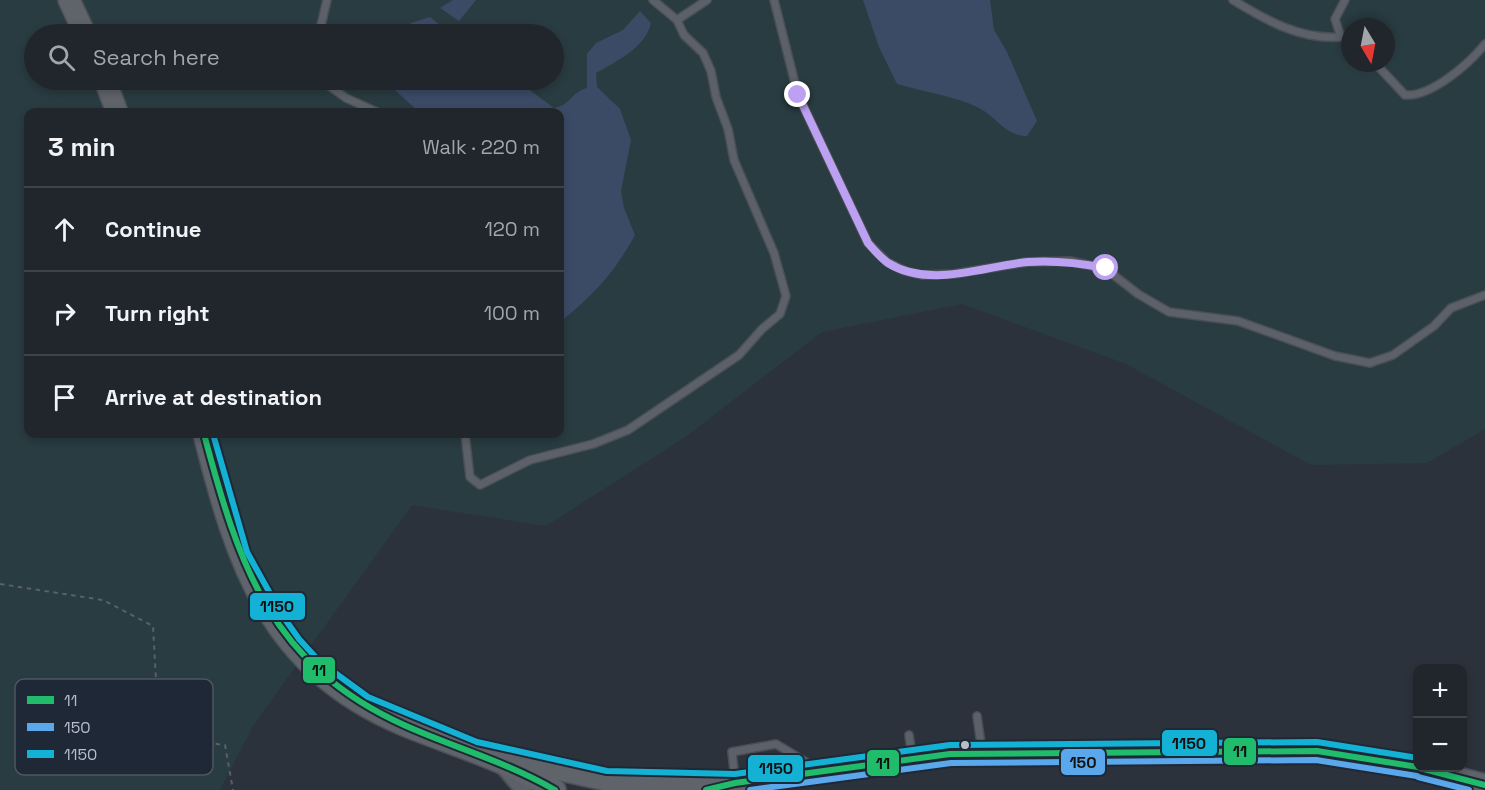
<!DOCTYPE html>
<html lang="en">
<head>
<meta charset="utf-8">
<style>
  body { margin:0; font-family:"Space Grotesk",sans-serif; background:#292e34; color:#f1f3f6 }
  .controls { position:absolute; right:18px; bottom:18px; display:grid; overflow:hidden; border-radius:12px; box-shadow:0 3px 9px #0003 }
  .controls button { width:54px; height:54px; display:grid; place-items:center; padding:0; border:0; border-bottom:2px solid #3e4348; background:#21262c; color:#f1f3f6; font:30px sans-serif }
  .compass { position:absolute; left:1341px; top:18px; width:54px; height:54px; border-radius:50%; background:#21262c; box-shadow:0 3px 9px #0003; rotate:170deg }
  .stop { position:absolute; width:18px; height:18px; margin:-14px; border:4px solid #bca0f2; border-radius:50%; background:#fff }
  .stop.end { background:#bca0f2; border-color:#fff; box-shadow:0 2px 6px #0008 }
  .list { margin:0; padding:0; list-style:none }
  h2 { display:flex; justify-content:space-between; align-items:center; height:78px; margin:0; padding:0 24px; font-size:26px }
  h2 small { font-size:20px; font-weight:400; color:#a2a5a9 }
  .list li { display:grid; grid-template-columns:39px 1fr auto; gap:18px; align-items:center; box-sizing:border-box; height:84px; padding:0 24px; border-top:2px solid #3e4348 }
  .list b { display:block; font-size:22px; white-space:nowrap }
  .list em { font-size:20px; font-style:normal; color:#a2a5a9 }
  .icon { flex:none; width:33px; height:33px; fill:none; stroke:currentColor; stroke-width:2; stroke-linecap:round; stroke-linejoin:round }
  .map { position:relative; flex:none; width:1485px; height:790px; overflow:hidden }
  .search { position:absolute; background:#21262c; box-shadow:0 3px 9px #0003; left:24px; top:24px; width:540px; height:66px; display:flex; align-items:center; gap:15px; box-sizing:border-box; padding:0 21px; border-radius:33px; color:#a2a5a9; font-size:22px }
  .panel { position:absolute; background:#21262c; box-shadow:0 3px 9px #0003; left:24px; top:108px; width:540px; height:330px; border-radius:12px }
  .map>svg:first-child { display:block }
  .green { fill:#293c41; fill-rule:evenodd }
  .water { fill:#3b4b66 }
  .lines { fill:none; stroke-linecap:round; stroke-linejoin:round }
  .service-casing { stroke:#4a4e55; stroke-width:10 }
  .tertiary-casing { stroke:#4a4e55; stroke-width:20 }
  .primary-casing { stroke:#4a4f58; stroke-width:24 }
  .path { stroke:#5a6065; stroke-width:2; stroke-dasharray:4.5 4.5; stroke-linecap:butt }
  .service { stroke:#5c6169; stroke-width:7 }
  .tertiary { stroke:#5c6169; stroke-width:16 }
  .primary { stroke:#5f636a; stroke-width:21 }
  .bus-1-casing { stroke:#1f2836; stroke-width:10 }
  .bus-2-casing { stroke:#1f2836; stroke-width:10 }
  .bus-3-casing { stroke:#1f2836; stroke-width:10 }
  .bus-1 { stroke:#20bc6c; stroke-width:6 }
  .bus-2 { stroke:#5aa8eb; stroke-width:6 }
  .bus-3 { stroke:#13b2d5; stroke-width:6 }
  .route { stroke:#bca0f2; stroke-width:8 }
  .bus-dot { fill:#b7becb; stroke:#1f2836; stroke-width:2 }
  .key { fill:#1f2836; stroke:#4d5563; stroke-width:1.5 }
  .key-label { font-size:16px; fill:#b7becb }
  .line-badge { stroke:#1f2836; stroke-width:2 }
  .pale-badge-label { font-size:16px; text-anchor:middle; font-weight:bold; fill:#111 }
</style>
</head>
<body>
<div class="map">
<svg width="1485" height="790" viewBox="0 0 1485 790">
  <rect width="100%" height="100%" fill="#2c323b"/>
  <path class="green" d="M0,0H1485V429L1427,463L1311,465L1126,364L962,304L822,332L684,438L546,526L412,505L253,726L220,790H0ZM1350,27H1386V63H1350ZM34,34H554V80H34ZM28,112H560V434H28Z"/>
  <g class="water">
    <polygon points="453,0 476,0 459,21 440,8"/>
    <path d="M863,0H990L994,30L1007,52L1037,121L1027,136C1005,136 997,117 979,108C955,96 924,92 897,84L879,47Z"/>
    <path d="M640,11L651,23C646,47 616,62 596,73L597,87L620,109L631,140L621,191L624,208L635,235C614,273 594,295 560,322V112H419L384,80H516L554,108C571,105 571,92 587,88V54L596,43L623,30Z"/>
    <polygon points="430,17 451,34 401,34 411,23"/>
  </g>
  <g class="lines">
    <g class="service-casing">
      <g id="service">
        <polyline points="653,0 677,20 707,0"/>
        <polyline points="774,0 798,95 841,186 868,243 887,262 905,271 922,275 953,274 1027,262 1070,261 1106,269 1138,294 1169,312 1238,321 1335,356 1370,363 1393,355 1434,326 1451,308 1485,295"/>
        <path d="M1233,0C1267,21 1301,40 1341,37L1335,19L1345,0"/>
        <polyline points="319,34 327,0"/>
        <path d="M1375,63L1405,95C1431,97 1469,64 1485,44"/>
        <polyline points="321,80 346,98 377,112"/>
        <polyline points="465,434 470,477 480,485 530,460 593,444 628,430 739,355 762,329 780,314 786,296 774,253 734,160 728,129 716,97 711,71 703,53 684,35 677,20"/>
        <polyline points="977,716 982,751"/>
        <polyline points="909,735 912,756"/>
        <polyline points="735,780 732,752 776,744 814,767"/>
      </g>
    </g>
    <g class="tertiary-casing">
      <polyline id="tertiary" points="503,765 524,790"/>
    </g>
    <g class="primary-casing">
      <g id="primary">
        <polyline points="69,0 85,34"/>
        <polyline points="105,80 117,112"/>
        <path d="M204,434C237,565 269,668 404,725C455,746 508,761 555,790"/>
        <polyline points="516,760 606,780 720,783"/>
        <polyline points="1420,768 1485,785"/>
        <polyline points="706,790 735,783 950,754 1317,751 1418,767"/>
      </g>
    </g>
    <polyline class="path" points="0,584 103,600 153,626 156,680 201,742 225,745 233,790"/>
    <use href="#service" class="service"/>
    <use href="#tertiary" class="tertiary"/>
    <use href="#primary" class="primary"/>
    <g class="bus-1-casing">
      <g id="bus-1">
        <path d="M204,434C239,566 271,665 404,725C455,748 507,762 555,790"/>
        <polyline points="1420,768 1485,785"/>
        <polyline points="706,790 735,783 950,754 1317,751 1418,767"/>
      </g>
    </g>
    <g class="bus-2-casing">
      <g id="bus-2">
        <polyline points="1418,777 1469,790"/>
        <polyline points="750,790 951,763 1316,760 1417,776"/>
      </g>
    </g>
    <g class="bus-3-casing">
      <polyline id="bus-3" points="213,434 247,552 282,615 299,639 320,662 368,697 477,742 607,771 735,774 950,745 1317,742 1418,758"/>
    </g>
    <use href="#bus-1" class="bus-1"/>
    <use href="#bus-2" class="bus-2"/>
    <use href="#bus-3" class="bus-3"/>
  </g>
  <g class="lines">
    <path class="route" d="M798,95L868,243C874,250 881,258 888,263C930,289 983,266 1028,262C1055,260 1079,263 1106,268"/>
  </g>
  <circle class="bus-dot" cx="965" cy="745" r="5"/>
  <rect x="15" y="679" width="198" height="96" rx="9" class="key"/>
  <rect x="27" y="696" width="27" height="8" fill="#20bc6c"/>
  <rect x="27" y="723" width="27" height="8" fill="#5aa8eb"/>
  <rect x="27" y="750" width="27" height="8" fill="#13b2d5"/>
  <g class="key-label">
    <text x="64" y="706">11</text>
    <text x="64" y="733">150</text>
    <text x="64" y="760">1150</text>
  </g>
  <g class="line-badge">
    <rect x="249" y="592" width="57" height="29" rx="6" fill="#13b2d5"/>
    <rect x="302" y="656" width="34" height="28" rx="6" fill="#20bc6c"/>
    <rect x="1161" y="729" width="57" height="28" rx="6" fill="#13b2d5"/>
    <rect x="1223" y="737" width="34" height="29" rx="6" fill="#20bc6c"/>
    <rect x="1060" y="748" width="46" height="28" rx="6" fill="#5aa8eb"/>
    <rect x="866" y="749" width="34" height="28" rx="6" fill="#20bc6c"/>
    <rect x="747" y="754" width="57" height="29" rx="6" fill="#13b2d5"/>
  </g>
  <g class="pale-badge-label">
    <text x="277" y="612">1150</text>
    <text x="319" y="676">11</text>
    <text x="1189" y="749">1150</text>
    <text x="1240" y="757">11</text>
    <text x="1083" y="768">150</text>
    <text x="883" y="769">11</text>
    <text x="776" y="774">1150</text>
  </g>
</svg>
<div class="controls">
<button>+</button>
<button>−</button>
</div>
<svg class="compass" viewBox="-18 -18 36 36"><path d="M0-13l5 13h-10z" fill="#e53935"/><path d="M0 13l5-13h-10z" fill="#a2a5a9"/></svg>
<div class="stop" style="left:1106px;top:268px"></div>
<div class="stop end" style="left:798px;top:95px"></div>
<div class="search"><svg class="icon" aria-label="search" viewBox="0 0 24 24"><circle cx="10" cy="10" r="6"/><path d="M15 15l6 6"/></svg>Search here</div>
<section class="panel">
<h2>3 min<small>Walk · 220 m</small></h2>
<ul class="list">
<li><svg class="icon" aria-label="ahead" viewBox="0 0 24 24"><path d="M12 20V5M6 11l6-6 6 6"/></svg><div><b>Continue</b></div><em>120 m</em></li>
<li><svg class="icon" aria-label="right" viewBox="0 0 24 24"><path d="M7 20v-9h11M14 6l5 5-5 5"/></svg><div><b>Turn right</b></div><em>100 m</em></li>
<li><svg class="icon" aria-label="arrive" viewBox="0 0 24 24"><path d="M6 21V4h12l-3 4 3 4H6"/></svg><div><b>Arrive at destination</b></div></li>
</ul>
</section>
</div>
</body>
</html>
